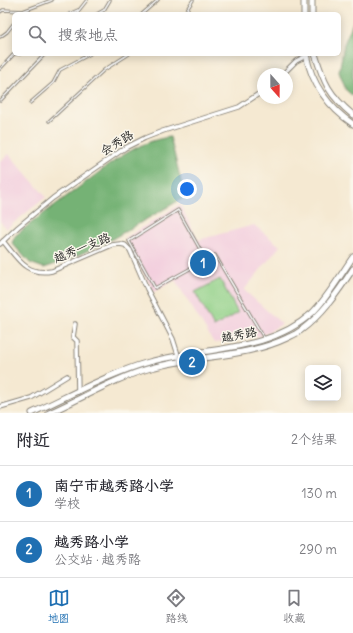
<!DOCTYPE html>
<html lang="zh">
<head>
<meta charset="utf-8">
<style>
  body { margin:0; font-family:Delius,"LXGW WenKai TC",sans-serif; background:#f7f7f7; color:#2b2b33 }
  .controls { position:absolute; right:12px; bottom:12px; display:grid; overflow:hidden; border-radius:6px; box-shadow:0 2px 10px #0003 }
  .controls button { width:36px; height:36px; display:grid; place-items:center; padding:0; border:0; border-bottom:1px solid #e1e1e2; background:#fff; color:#2b2b33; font:20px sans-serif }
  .compass { position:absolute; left:257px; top:68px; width:36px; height:36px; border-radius:50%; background:#fff; box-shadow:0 2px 10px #0003; rotate:159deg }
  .you { position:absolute; left:187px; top:189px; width:14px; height:14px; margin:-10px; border:3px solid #fff; border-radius:50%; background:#1a73e8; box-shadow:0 0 0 6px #1a73e833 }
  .badge { display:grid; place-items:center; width:26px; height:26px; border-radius:50%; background:#1f6fb2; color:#fff; font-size:13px; font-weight:700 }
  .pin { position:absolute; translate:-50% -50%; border:2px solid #fff; box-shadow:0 1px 4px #0006 }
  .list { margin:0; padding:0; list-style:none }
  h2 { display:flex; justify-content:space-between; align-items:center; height:52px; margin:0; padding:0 16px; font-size:17px }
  h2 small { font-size:13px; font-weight:400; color:#7c7c81 }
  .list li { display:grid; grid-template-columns:26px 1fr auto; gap:12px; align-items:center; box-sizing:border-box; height:56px; padding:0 16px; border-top:1px solid #e1e1e2 }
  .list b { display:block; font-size:15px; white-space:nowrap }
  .list p { margin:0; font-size:13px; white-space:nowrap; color:#7c7c81 }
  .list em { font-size:13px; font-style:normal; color:#7c7c81 }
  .icon { flex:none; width:22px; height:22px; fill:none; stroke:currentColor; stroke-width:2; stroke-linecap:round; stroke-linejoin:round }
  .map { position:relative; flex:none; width:353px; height:413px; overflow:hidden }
  .search { position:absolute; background:#fff; box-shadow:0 2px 10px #0003; left:12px; right:12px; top:12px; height:44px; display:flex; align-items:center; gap:10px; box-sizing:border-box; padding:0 14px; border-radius:6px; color:#7c7c81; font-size:15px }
  .sheet { height:164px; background:#fff }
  nav { display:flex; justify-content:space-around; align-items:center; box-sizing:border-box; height:56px; border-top:1px solid #e1e1e2; background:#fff; font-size:11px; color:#7c7c81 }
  nav a { display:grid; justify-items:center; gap:2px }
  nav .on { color:#1f6fb2 }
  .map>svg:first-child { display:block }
  .built { fill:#f3cfde }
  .green { fill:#91d087; stroke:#567652 }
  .forest { fill:#74b274; stroke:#486748 }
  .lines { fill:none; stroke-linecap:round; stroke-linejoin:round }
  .lane-casing { stroke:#888277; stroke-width:3.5 }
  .street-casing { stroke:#888277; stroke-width:5.5 }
  .secondary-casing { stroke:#888277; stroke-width:7 }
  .lane { stroke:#fff; stroke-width:1.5 }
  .street { stroke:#fff; stroke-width:3.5 }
  .secondary { stroke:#fff; stroke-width:5 }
  .labels { text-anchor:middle; stroke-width:3; stroke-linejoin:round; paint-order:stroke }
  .street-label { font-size:12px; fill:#1c1c1c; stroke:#fbf7ec }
</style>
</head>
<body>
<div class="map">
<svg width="353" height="413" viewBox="0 0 353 413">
  <rect width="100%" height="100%" fill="#fbf7ec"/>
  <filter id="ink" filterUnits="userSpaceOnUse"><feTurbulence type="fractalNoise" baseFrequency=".025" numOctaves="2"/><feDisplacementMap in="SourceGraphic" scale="8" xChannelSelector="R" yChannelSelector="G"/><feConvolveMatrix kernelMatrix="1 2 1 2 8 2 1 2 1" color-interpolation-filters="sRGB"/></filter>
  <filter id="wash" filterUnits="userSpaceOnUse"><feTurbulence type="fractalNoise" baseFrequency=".012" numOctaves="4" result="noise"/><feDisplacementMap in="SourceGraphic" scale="16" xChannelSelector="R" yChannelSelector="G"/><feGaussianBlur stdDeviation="0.9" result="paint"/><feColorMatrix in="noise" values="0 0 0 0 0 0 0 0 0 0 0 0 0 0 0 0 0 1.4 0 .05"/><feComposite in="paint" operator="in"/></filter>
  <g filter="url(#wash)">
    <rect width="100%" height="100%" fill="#f5e9d2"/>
    <g class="built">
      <polygon points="9,154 46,197 6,229 0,221 0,162"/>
      <polygon points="180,204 198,240 254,225 280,246 244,290 282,324 261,336 214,343 175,280 154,292 125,238"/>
    </g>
    <polygon class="green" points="220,279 238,313 214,327 195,292"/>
    <g class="forest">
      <polygon points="353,22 353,96 346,90 339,72 344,44"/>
      <path d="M170,137L185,197L107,242L65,261L44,268L30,263L12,243L15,236C37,218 59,202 82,185C108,166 136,141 170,137Z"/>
    </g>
  </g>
  <g filter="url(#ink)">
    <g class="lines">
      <g class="lane-casing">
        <g id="lane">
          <polyline points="0,12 3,10 23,11"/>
          <polyline points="20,14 23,11 52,0"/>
          <polyline points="69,14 78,10"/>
          <polyline points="76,14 87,0"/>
          <polyline points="97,14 104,10 110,0"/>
          <polyline points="142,14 158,0"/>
          <polyline points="184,14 193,0"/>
          <polyline points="0,37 7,32 14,23"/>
          <polyline points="0,69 14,54 20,54"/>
          <polyline points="0,101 45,54"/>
          <polyline points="30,103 53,83 60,70 90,54"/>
          <polyline points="49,121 104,70 129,54"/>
          <polyline points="206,260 178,210 129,241 155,288 215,255 264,338"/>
        </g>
      </g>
      <g class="street-casing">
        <g id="street">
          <polyline points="283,74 296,61 306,56"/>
          <path d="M3,241C18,259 26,276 52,271L112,245L120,244L125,245L130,250L147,289L173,339L180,361"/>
          <polyline points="0,244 18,227 53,198 125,148 145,138 163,131 239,107 263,91"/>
          <polyline points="75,324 73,337 77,341 78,392"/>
          <polyline points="0,407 31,398 67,376"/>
        </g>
      </g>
      <g class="secondary-casing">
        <g id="secondary">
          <polyline points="304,0 304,14"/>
          <polyline points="312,0 312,14"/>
          <path d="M306,54C311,83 329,108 353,124"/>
          <path d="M315,54C324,83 329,95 353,115"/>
          <path d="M32,413C69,396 110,373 149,362C203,347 268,353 312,313C327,299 341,274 353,257"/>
          <path d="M49,413C83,398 115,378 151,368C196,355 245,358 287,338C291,336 296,334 300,331C322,315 338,292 353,269"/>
        </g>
      </g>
      <use href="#lane" class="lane"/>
      <use href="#street" class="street"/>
      <use href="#secondary" class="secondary"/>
    </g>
  </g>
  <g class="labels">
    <g class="street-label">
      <text transform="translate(117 143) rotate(-32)" y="4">会秀路</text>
      <text transform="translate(82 248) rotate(-22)" y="4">越秀一支路</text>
      <text transform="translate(239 335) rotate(-11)" y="4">越秀路</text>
    </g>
  </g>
</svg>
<div class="controls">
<button><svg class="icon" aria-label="layers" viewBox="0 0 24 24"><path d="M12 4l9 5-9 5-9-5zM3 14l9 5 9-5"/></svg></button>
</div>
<svg class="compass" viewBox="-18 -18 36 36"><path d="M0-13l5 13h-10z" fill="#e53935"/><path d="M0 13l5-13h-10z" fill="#7c7c81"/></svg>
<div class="you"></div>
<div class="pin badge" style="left:203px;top:263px">1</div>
<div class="pin badge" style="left:192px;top:362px">2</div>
<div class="search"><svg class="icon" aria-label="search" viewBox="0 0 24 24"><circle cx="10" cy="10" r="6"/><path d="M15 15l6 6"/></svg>搜索地点</div>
</div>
<section class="sheet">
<h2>附近<small>2个结果</small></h2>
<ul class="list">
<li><span class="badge">1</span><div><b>南宁市越秀路小学</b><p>学校</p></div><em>130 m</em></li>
<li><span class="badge">2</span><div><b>越秀路小学</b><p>公交站 · 越秀路</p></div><em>290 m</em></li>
</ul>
</section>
<nav>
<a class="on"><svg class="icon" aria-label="map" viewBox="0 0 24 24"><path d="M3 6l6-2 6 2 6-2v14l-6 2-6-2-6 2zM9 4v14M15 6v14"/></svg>地图</a>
<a><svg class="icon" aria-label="directions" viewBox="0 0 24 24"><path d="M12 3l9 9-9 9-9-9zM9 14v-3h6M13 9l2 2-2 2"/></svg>路线</a>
<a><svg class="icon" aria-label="saved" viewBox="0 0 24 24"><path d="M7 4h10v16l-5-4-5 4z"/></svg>收藏</a>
</nav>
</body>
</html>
